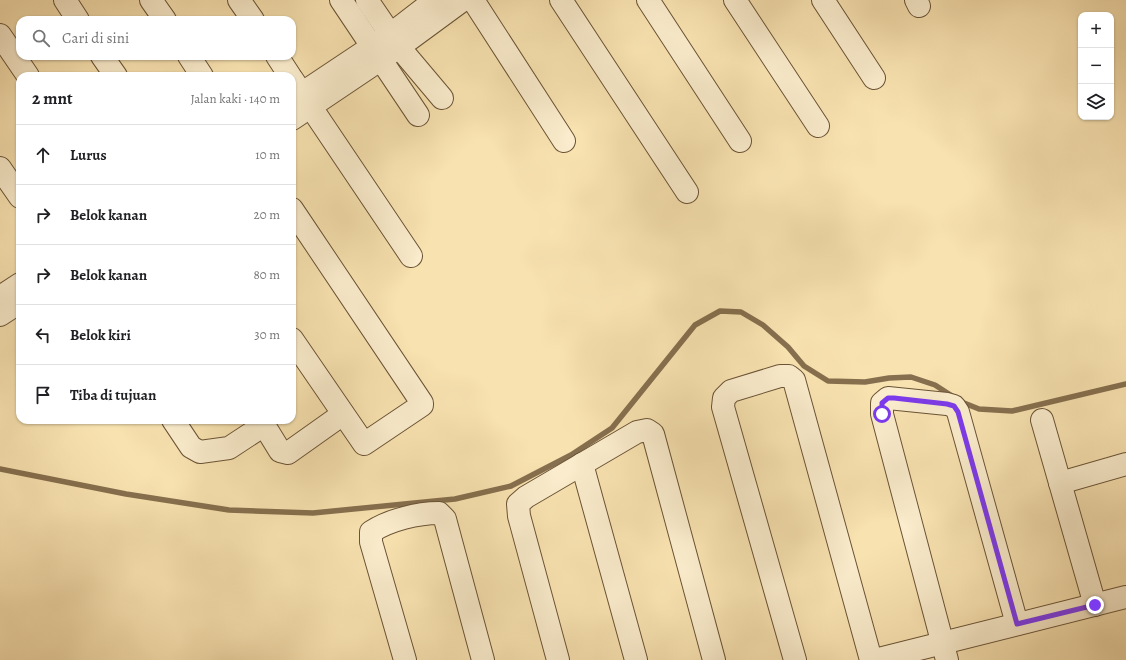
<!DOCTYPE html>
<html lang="id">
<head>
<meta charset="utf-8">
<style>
  body { margin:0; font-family:Alegreya,serif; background:#f2f2f2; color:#202124 }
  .controls { position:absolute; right:12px; top:12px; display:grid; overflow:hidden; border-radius:8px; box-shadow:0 1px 3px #0004 }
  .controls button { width:36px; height:36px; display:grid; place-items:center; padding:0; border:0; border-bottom:1px solid #e0e0e0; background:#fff; color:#202124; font:20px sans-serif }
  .stop { position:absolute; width:12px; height:12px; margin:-9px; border:3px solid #7c3aed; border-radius:50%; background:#fff }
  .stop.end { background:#7c3aed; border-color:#fff; box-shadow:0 1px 4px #0008 }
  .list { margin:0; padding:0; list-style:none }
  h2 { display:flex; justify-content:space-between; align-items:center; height:52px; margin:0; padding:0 16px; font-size:17px }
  h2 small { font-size:13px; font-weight:400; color:#757577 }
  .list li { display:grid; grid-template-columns:26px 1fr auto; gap:12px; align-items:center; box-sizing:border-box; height:60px; padding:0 16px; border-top:1px solid #e0e0e0 }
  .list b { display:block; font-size:15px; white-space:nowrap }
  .list em { font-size:13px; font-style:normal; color:#757577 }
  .icon { flex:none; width:22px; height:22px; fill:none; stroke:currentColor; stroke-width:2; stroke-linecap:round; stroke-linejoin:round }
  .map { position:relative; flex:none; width:1126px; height:660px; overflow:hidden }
  .search { position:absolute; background:#fff; box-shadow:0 1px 3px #0004; left:16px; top:16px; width:280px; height:44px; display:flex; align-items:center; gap:10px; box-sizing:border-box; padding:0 14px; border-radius:12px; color:#757577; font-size:15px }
  .panel { position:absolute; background:#fff; box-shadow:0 1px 3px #0004; left:16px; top:72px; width:280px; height:352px; border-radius:12px }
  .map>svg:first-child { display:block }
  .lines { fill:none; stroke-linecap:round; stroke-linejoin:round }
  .stream { stroke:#866f4e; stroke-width:5.5 }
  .minor-casing { stroke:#6a5336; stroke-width:24 }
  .minor { stroke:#faeccc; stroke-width:22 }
  .route { stroke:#7c3aed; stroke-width:5 }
</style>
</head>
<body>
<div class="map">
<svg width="1126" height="660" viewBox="0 0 1126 660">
  <rect width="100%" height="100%" fill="#f8e2b0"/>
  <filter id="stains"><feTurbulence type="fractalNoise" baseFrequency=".005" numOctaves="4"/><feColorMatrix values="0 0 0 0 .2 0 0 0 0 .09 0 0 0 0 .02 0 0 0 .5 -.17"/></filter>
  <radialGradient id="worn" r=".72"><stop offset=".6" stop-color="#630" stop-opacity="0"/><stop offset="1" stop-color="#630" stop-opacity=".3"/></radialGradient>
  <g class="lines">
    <g class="stream">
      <polyline points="959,401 979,409 1012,411 1126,384"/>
      <polyline points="0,469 126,494 229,510 313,513 455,499 511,486 571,455 612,428 695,325 720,311 741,312 763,325 788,347 804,366 828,381 865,382 889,378 911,377 935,385 952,396"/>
    </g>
    <g class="minor-casing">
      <g id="minor">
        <polyline points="65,0 78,20"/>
        <polyline points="151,0 165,20"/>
        <polyline points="239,0 253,20"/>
        <polyline points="341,0 418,115"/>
        <polyline points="367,0 399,47 442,98"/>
        <polyline points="473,0 564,141"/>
        <polyline points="561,0 687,192"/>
        <polyline points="648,0 740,141"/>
        <polyline points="735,0 818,126"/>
        <polyline points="823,0 874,78"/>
        <polyline points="916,0 919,6"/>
        <polyline points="0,35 28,76"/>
        <polyline points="102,56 116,76"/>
        <polyline points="189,56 202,76"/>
        <polyline points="277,56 290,76"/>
        <polyline points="292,79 411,256"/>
        <polyline points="292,100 391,34 435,0"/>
        <polyline points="292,119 399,47 463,0"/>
        <polyline points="0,168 20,197"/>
        <polyline points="292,209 422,403 422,405 364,444 292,339"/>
        <polyline points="0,297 20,284"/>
        <polyline points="0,315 20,302"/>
        <polyline points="173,420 191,447 200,452 229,448 264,425 260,420"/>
        <polyline points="1042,420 1095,605"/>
        <polyline points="264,425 280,451 288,453 343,414"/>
        <polyline points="582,464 636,660"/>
        <polyline points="1060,483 1126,464"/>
        <path d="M405,660L371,542V532C389,520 418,513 439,513L445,519L483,660"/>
        <polyline points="558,660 519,516 518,504 526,497 637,432 647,430 653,434 714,660"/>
        <polyline points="795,660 723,407 724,398 731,391 780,376 789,376 794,380 871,660"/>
        <polyline points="875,660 1126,597"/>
        <polyline points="947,660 882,414 882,403 888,398 947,404 954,406 958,412 1017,624"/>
      </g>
    </g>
    <use href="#minor" class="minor"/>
  </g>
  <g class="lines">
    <polyline class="route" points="882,414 882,403 888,398 894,398 947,404 954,406 958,412 1017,624 1095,605"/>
  </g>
  <rect width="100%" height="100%" filter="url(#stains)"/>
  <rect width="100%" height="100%" fill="url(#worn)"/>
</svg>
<div class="controls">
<button>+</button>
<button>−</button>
<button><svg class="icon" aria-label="layers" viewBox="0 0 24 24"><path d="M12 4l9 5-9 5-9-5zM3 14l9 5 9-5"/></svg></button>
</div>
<div class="stop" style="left:882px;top:414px"></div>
<div class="stop end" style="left:1095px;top:605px"></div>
<div class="search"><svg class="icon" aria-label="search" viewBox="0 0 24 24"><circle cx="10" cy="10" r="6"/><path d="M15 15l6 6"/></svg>Cari di sini</div>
<section class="panel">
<h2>2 mnt<small>Jalan kaki · 140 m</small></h2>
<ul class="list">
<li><svg class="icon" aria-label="ahead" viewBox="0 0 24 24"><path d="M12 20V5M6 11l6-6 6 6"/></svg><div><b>Lurus</b></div><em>10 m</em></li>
<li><svg class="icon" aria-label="right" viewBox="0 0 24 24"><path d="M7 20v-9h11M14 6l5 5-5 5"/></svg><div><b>Belok kanan</b></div><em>20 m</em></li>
<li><svg class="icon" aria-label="right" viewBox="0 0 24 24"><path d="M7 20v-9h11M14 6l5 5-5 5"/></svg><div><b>Belok kanan</b></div><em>80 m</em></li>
<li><svg class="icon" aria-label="left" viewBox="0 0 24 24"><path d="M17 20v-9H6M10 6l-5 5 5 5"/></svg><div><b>Belok kiri</b></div><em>30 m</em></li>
<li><svg class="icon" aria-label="arrive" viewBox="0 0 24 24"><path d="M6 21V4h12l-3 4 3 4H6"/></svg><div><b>Tiba di tujuan</b></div></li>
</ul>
</section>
</div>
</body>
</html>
